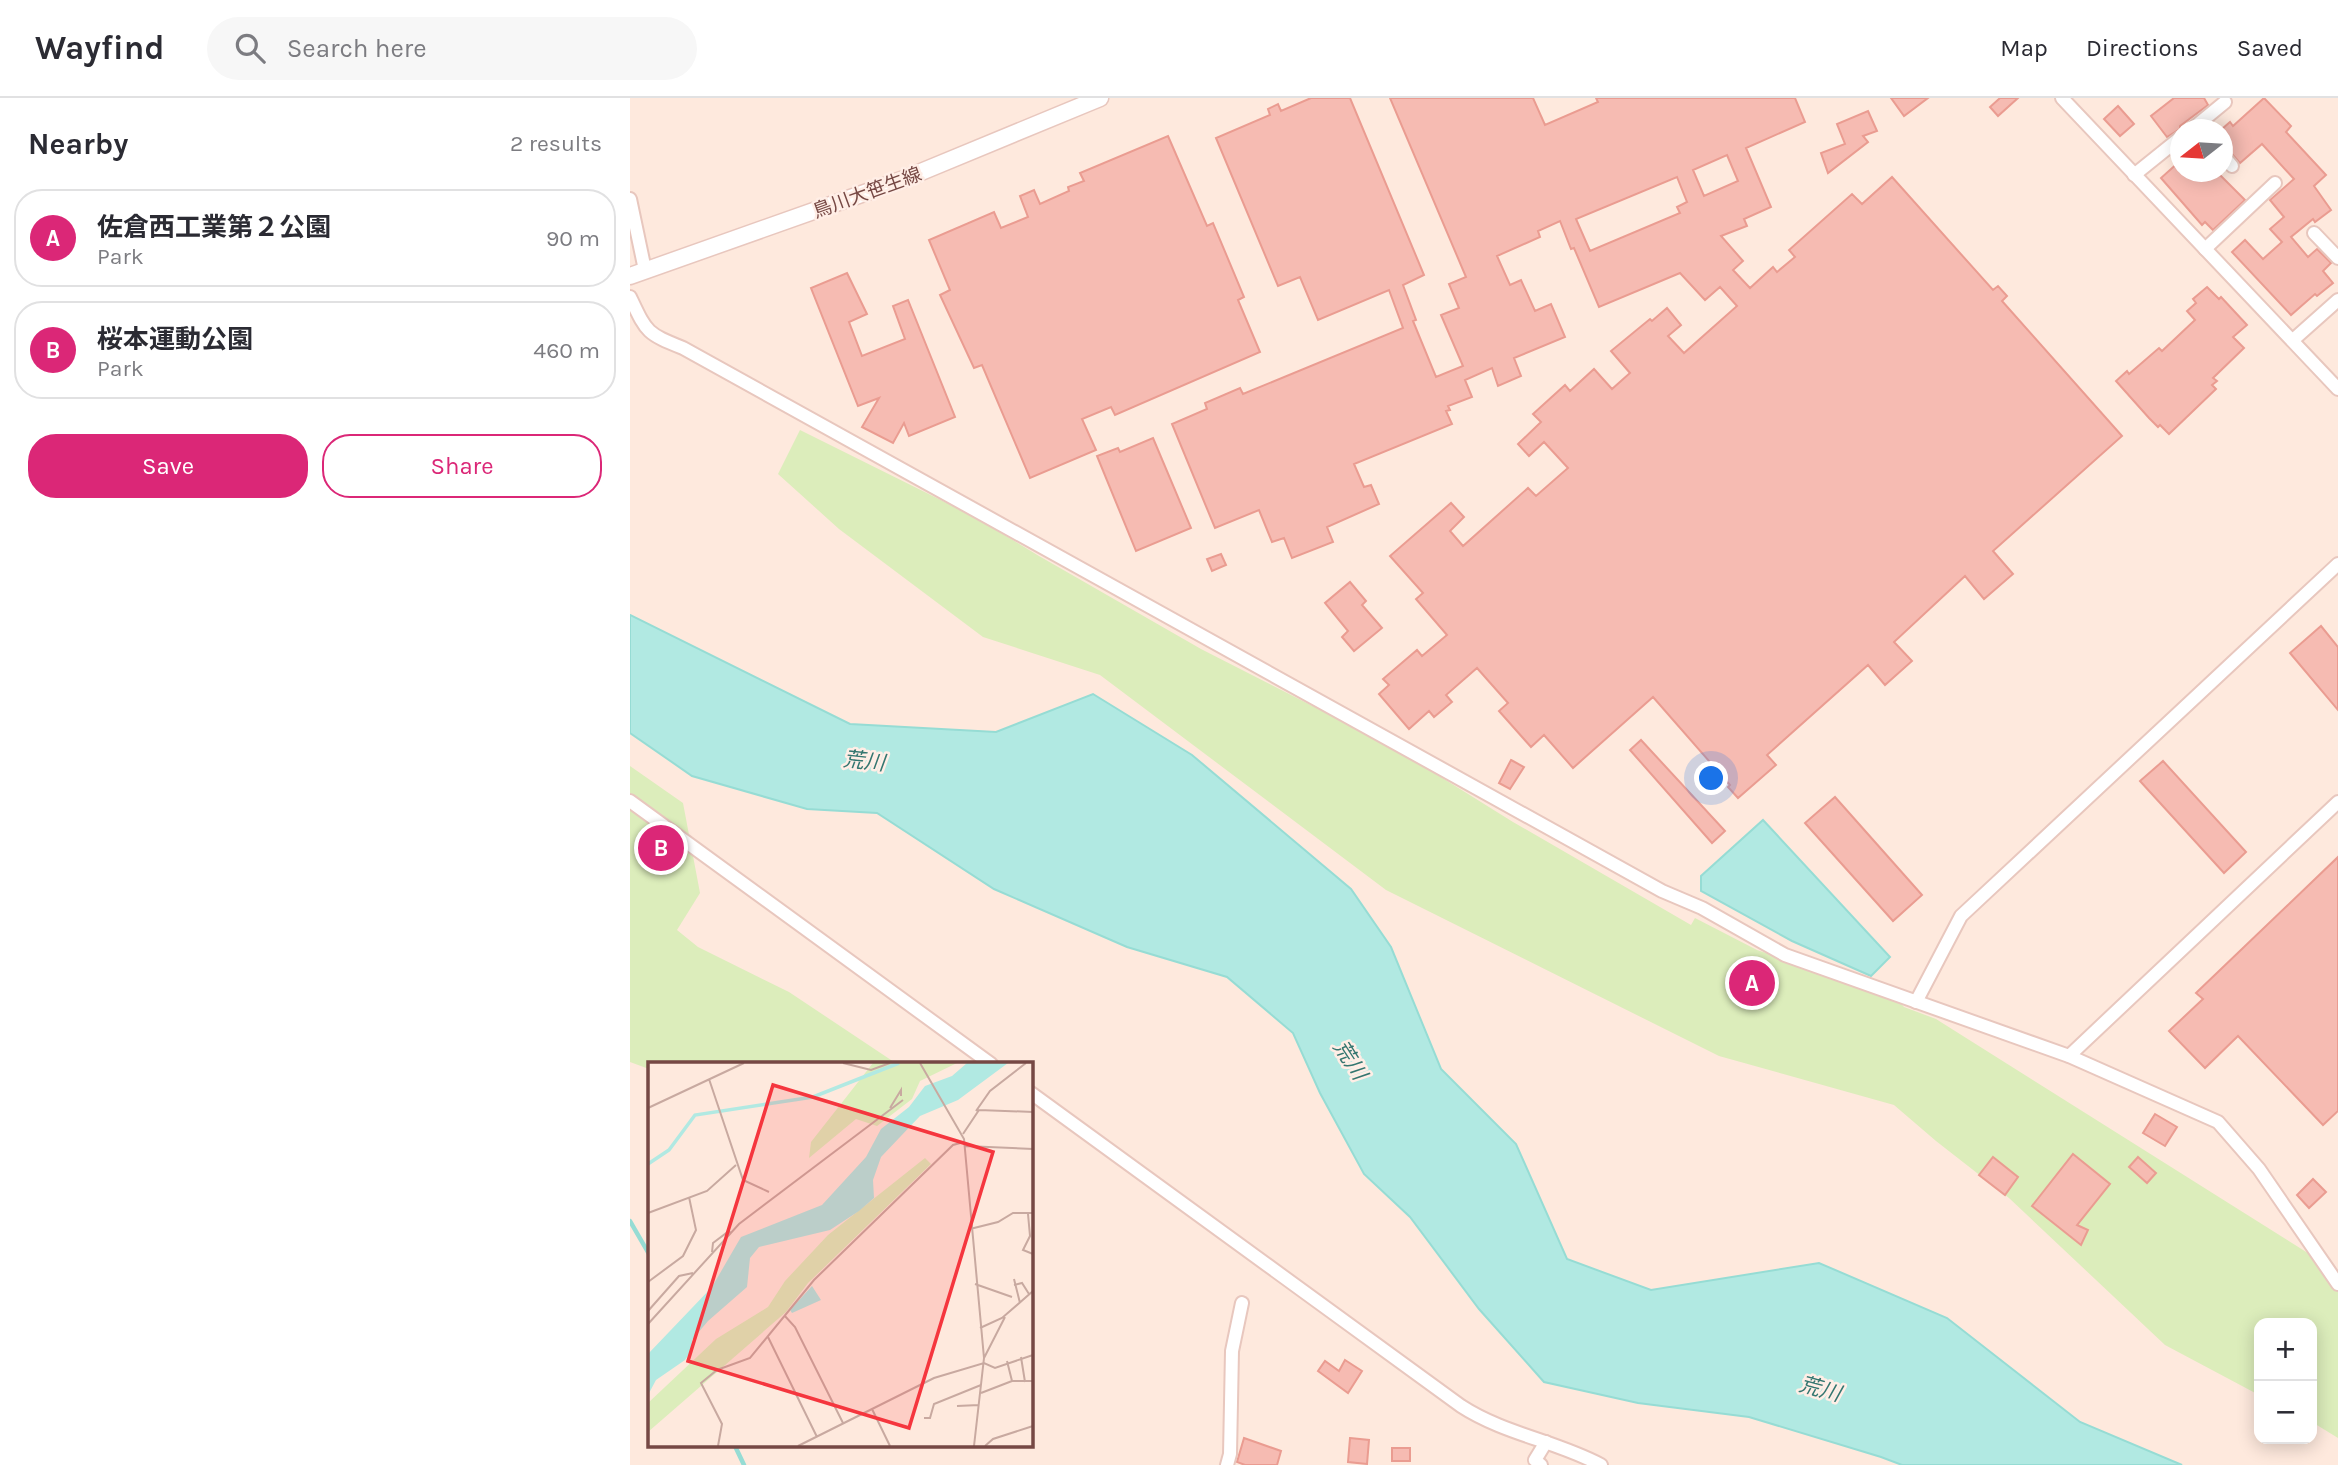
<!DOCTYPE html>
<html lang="en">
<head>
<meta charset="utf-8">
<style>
  body { margin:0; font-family:Karla,"Noto Sans JP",sans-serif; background:#f7f7f7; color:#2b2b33 }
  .controls { position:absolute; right:21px; bottom:21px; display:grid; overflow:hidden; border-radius:14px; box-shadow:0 4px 18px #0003 }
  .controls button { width:63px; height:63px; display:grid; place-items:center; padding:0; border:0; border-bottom:2px solid #e1e1e2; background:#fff; color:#2b2b33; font:35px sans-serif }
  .compass { position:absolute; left:1540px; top:21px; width:63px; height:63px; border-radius:50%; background:#fff; box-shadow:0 4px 18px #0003; rotate:253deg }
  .you { position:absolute; left:1082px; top:681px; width:24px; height:24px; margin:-18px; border:5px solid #fff; border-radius:50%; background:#1a73e8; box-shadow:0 0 0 10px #1a73e833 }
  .badge { display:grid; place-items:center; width:46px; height:46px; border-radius:50%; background:#db2777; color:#fff; font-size:23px; font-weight:700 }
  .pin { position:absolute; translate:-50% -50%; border:4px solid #fff; box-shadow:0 2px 7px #0006 }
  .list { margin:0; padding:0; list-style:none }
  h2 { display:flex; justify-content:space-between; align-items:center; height:91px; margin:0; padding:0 28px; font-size:30px }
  h2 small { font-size:23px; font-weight:400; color:#7c7c81 }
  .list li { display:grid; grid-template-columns:46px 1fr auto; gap:21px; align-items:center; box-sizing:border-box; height:98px; margin:0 14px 14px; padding:0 14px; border:2px solid #e1e1e2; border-radius:28px }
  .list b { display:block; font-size:26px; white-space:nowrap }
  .list p { margin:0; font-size:23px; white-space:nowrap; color:#7c7c81 }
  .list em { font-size:23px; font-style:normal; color:#7c7c81 }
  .actions { display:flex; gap:14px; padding:21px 28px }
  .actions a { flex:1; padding:16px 0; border:2px solid #db2777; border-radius:28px; text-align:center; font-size:24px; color:#db2777 }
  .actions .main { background:#db2777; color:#fff }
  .icon { flex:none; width:38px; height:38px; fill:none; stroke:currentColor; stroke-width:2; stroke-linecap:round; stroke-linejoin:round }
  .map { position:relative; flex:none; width:1708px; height:1367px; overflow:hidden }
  header { display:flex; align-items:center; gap:42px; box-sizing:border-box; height:98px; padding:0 35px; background:#fff; border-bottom:2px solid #e1e1e2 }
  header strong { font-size:33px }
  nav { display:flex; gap:38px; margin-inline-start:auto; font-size:24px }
  .search { width:490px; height:63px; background:#f7f7f7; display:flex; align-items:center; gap:18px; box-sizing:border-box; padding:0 24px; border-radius:38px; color:#7c7c81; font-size:26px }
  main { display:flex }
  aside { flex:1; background:#fff }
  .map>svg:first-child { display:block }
  .green { fill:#dcedbb }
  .water { fill:#b1e9e2; stroke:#96dcd4; stroke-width:2 }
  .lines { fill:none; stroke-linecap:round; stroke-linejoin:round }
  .stream { stroke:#96dcd4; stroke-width:4.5 }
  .building { fill:#f6bbb2; stroke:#ea9c91; stroke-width:2; fill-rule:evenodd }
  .minor-casing { stroke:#e8c7be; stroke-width:16 }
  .tertiary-casing { stroke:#e8c7be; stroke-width:19 }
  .minor { stroke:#fff; stroke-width:12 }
  .tertiary { stroke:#fff; stroke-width:16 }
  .labels { text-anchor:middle; stroke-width:5; stroke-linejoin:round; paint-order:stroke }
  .street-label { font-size:19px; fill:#764844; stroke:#ffeee6 }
  .water-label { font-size:21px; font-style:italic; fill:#347670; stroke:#ffeee6 }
  .inset-river { fill:none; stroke:#b1e9e2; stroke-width:3.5 }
  .inset-road { fill:none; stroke:#c8a9a0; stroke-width:2 }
  .view { fill:#f5363e; fill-opacity:0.15; stroke:#f5363e; stroke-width:3.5 }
  .inset-edge { fill:none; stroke:#764844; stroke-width:3.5 }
</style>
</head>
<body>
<header>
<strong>Wayfind</strong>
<div class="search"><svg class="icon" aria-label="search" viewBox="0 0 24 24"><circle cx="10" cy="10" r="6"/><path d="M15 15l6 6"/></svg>Search here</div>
<nav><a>Map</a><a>Directions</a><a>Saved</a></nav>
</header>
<main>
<aside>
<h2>Nearby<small>2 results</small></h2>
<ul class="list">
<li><span class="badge">A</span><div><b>佐倉西工業第２公園</b><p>Park</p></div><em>90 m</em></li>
<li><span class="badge">B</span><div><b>桜本運動公園</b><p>Park</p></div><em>460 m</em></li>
</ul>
<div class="actions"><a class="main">Save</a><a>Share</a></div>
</aside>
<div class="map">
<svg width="1708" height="1367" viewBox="0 0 1708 1367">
  <rect width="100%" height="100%" fill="#fee9dd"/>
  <g class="green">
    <polygon points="170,332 343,418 409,458 571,551 761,648 883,724 1061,827 1065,820 1127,852 1263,897 1274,909 1306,921 1708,1174 1708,1340 1682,1324 1682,1225 1629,1225 1629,1297 1535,1247 1379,1100 1306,1043 1264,1007 1089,958 756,792 470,577 353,539 209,431 148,376"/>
    <polygon points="0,668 53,705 70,795 47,832 68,849 159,894 267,966 19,966 19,971 0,964"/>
  </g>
  <g class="water">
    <polygon points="0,517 220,626 366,634 463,596 562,657 721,791 761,849 811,971 886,1046 937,1161 1021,1192 1189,1165 1317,1220 1450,1324 1552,1367 1272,1367 1251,1359 1119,1319 1008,1305 914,1284 849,1211 780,1119 734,1076 690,995 663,935 597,879 497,849 364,791 247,715 177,711 62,678 0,635"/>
    <polygon points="1133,722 1260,859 1241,878 1162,843 1071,793 1071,778"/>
  </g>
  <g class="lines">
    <g class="stream">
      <polyline points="0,1123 19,1156"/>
      <polyline points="105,1348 114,1367"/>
    </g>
  </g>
  <g class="building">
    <path d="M681,0H720L794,177L773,187L786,222L783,223L806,279L833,268L811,217L829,210L819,186L836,179L760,0H903L915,27L968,4L966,0H1165L1175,24L1116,50L1141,109L1114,121L1117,128L1091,138L1113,163L1103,172L1120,190L1143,169L1147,174L1165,159L1159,152L1222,96L1232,106L1262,79L1363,192L1368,188L1377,198L1372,203L1492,338L1363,453L1383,476L1354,501L1335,478L1264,544L1282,563L1255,587L1238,567L1137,657L1146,667L1108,700L1098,689L1100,687L1023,599L943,670L914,637L901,649L869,613L878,605L847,570L816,597L822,604L804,619L799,613L779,631L749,596L759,587L753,581L787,552L792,558L817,537L786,501L793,495L760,458L821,405L834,419L820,433L833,448L898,390L906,398L938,370L914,344L899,358L888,346L911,324L903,316L935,287L940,293L964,271L982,291L1000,275L981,253L1020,221L1022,223L1037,210L1051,227L1038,238L1054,255L1107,208L1090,189L1075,202L1050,175L969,209L944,150L941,151L930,123L908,133L910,139L867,158L880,187L891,182L905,213L921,206L935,239L884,260L891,278L868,288L862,270L835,282L842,299L818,308L820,312L816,313L822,326L724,366L734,389L741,387L749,406L697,429L703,444L662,460L654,440L642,444L629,412L585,430L542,326L577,311L575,305L610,290L613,296L773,230L759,192L688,222L670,179L648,188L586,40L640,17L638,11L648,6L651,13ZM1097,57L1108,83L1074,98L1063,72ZM1047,79L1057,104L1047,109L1050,115L960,153L946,121Z"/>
    <polygon points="1261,0 1298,0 1274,18"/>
    <polygon points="1370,0 1388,0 1368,18 1360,9"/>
    <polygon points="1544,0 1574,0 1578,7 1550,28 1550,31 1537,39 1521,18"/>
    <polygon points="1634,0 1661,28 1656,34 1696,77 1684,88 1701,112 1685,124 1683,121 1661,139 1678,159 1687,151 1701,165 1693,173 1703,185 1687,198 1685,196 1661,217 1602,154 1615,142 1633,161 1652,144 1640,131 1654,119 1640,102 1664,81 1632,46 1610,65 1592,45 1592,31 1600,24 1603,28"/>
    <polygon points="1488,8 1504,26 1490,38 1474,21"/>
    <polygon points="1238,13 1247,33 1233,38 1238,44 1198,75 1191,55 1215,46 1207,26"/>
    <polygon points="538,38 577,128 583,125 614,199 608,202 630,254 485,317 481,309 452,321 466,352 400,380 352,267 344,270 310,197 320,192 299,142 364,114 371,130 398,119 390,98 404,92 410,106 439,93 438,89 454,83 450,75"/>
    <polygon points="1550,63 1550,74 1587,74 1615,102 1583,132 1575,124 1572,127 1531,80"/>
    <polygon points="217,175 237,216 219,224 232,258 275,241 263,208 278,202 325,319 279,338 274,325 263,345 232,329 249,300 228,308 181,190"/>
    <polygon points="1577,189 1589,201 1591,199 1617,227 1603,239 1614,250 1583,280 1587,283 1582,287 1586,291 1539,336 1530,327 1528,329 1519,320 1486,283 1497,273 1499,276 1529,250 1532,253 1565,222 1557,213 1566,205 1563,201"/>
    <polygon points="523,340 561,430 506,453 467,358 488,350 490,354"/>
    <polygon points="591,456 596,467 582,473 577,461"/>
    <polygon points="720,484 736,503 732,507 752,530 724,553 712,539 718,533 695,505"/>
    <polygon points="1691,528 1708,549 1708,612 1660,555"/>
    <polygon points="1011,642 1095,733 1082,745 1000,652"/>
    <polygon points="881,662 894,669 880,691 869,685"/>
    <polygon points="1533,663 1616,754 1594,775 1510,683"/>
    <polygon points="1205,699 1292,797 1263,823 1175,725"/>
    <polygon points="1708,759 1708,1013 1693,1027 1608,938 1575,970 1539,933 1573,901 1566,895"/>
    <polygon points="1525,1016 1547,1029 1535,1048 1513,1035"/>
    <polygon points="1443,1056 1480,1086 1447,1127 1458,1132 1451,1147 1402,1108"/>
    <polygon points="1363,1059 1388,1079 1375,1097 1349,1077"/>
    <polygon points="1508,1059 1526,1075 1517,1085 1499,1069"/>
    <polygon points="1683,1081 1696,1094 1679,1110 1667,1097"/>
    <polygon points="715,1262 732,1273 718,1295 688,1273 695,1263 709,1273"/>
    <polygon points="614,1340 651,1353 647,1367 615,1367 607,1364"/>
    <polygon points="720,1340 739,1342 737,1366 718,1364"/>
    <rect x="762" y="1350" width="18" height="13"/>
  </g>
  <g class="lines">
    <g class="minor-casing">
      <g id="minor">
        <polyline points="1432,0 1708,291"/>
        <polyline points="1561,32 1595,4"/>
        <polyline points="1592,56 1602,68"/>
        <polyline points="1504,77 1550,40"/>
        <polyline points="0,101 15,172"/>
        <polyline points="1684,135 1708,160"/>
        <polyline points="1575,151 1645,85"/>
        <path d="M0,199C17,235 16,235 53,250L1032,793L1072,810L1155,857L1439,958L1588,1024L1629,1071L1708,1186"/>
        <polyline points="1663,242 1708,202"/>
        <polyline points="0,703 361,966"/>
        <polyline points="1286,904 1331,818 1708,466"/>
        <polyline points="1439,958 1708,704"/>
        <path d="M401,995L831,1308C874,1336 926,1343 971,1367"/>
        <polyline points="597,1367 600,1356 602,1253 612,1205"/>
        <polyline points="911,1367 905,1362 916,1344"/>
      </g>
    </g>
    <g class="tertiary-casing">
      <polyline id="tertiary" points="0,178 274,81 470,0"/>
    </g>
    <use href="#minor" class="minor"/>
    <use href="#tertiary" class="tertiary"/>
  </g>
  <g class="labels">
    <g class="street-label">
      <text transform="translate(237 94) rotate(-20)" y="7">鳥川大笹生線</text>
    </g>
    <g class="water-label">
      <text transform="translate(234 663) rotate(6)" y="7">荒川</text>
      <text transform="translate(720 962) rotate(57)" y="7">荒川</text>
      <text transform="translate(1190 1291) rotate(15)" y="7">荒川</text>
    </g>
  </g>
  <g transform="translate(18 964)">
    <rect width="385" height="385" fill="#fee9dd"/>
    <path d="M225,1H309L272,19L264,37L229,64L208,57L161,96L163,80ZM277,96L283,102L160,221L138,250L0,370V341L68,277L120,245L137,219L180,173Z" fill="#dcedbb"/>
    <path d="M319,1H360L310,38L272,54L233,95L225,118L226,136L211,149L182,168L111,185L102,196L99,225L60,259L44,278L45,287L37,298L8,318L0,333V292L64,225L93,175L174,143L218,95L233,67L261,45L277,24L304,14ZM164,224L173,238L144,251L142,248Z" fill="#b1e9e2"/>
    <path class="inset-river" d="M0,102L21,88L47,53L165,35L251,1"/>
    <path class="inset-road" d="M195,1L223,8L242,1M272,1L316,77L336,296L326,384M61,17L95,118L121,130M0,46L96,1M242,46L253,28V34M328,49L342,29L378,1M315,72L331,48L385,50M317,84L385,87M0,151L59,129L88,103M380,152L382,174L375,188L385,192M322,167L350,160L365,151H385M64,190L65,181L81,169L83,172M366,217L372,241M0,220L35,194L48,168L41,135M327,222L364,235M366,223L374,221L381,232M0,249L31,214L45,211M136,253L147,265L195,361M0,262L91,162L255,38M332,266L354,256L385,229M120,275L169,375M373,295L377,320M336,296L357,255M359,299L364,319H385M333,331L364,319M309,344L331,343M224,347L242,384M276,356H282L286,342L333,323M70,384L74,362L53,321L69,308L102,296L166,218L305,83L316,80M150,384L286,316L336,301L347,306L385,293M337,384L345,377L385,364"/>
    <path class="view" d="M125,23L345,90L261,366L40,299Z"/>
    <rect width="385" height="385" class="inset-edge"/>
  </g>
</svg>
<div class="controls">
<button>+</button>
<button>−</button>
</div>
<svg class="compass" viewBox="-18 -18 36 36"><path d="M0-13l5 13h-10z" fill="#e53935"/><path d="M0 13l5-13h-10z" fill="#7c7c81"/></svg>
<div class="you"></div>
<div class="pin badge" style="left:1122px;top:885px">A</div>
<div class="pin badge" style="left:31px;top:750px">B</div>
</div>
</main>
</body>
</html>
